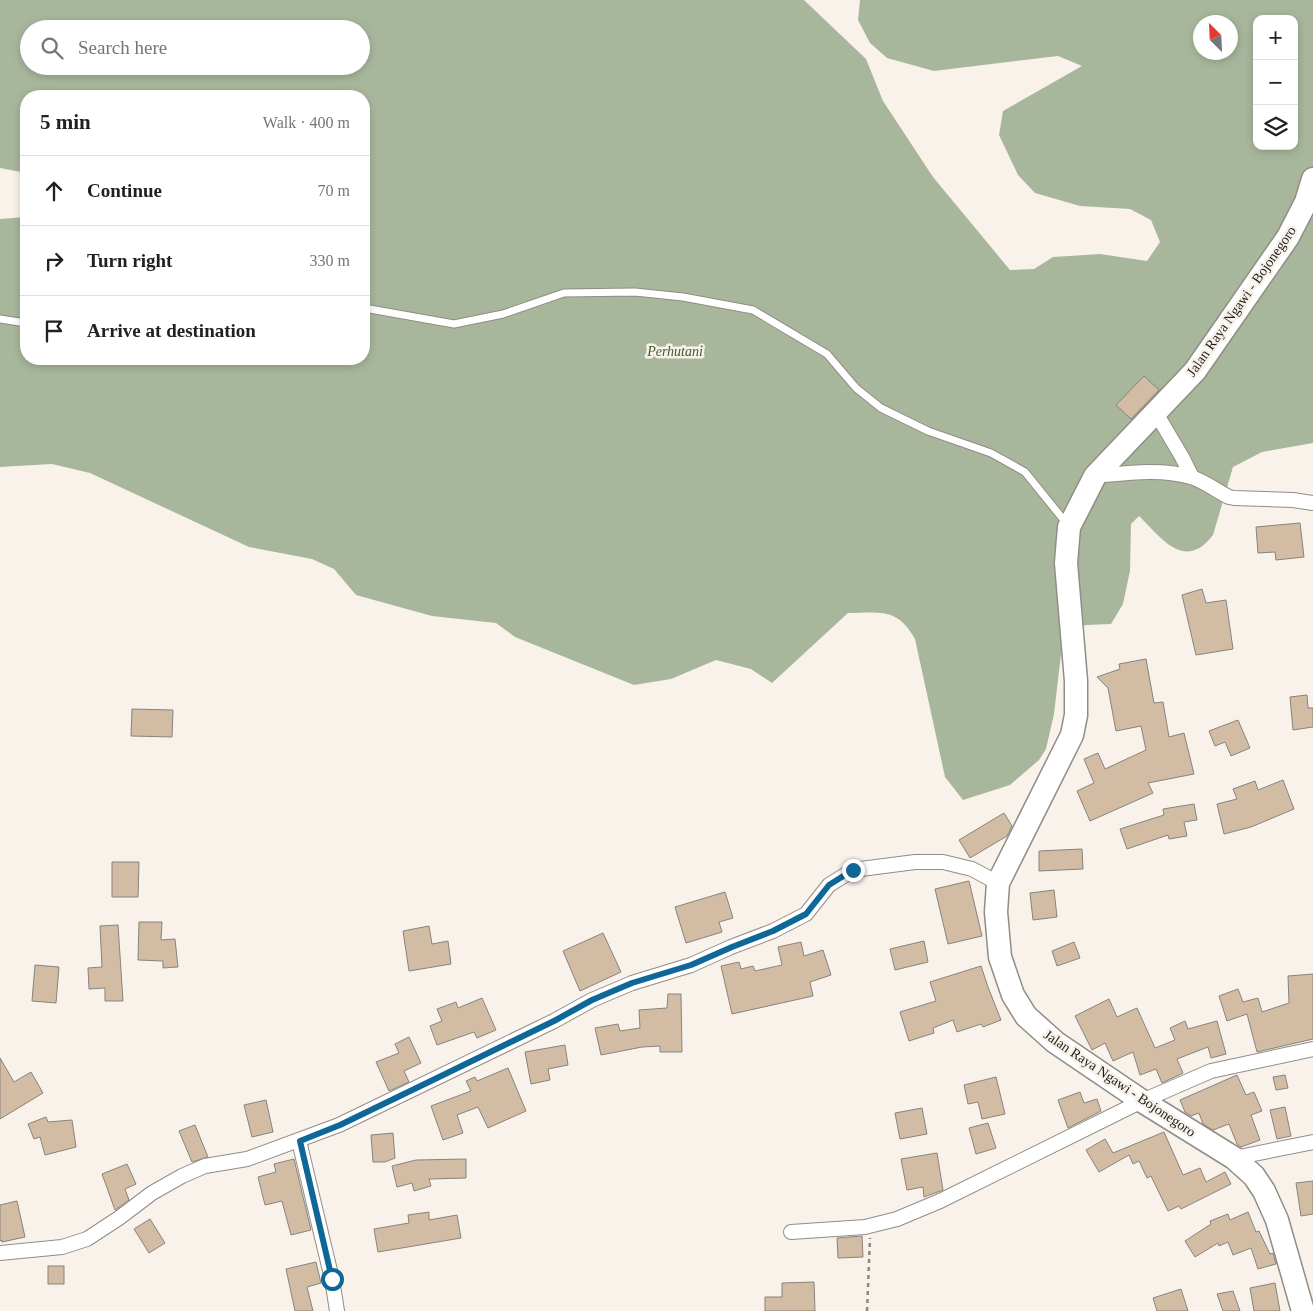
<!DOCTYPE html>
<html lang="en">
<head>
<meta charset="utf-8">
<style>
  body { margin:0; font-family:Georgia,serif; background:#f2f2f2; color:#202124 }
  .controls { position:absolute; right:15px; top:15px; display:grid; overflow:hidden; border-radius:10px; box-shadow:0 2px 8px #0003 }
  .controls button { width:45px; height:45px; display:grid; place-items:center; padding:0; border:0; border-bottom:1px solid #e0e0e0; background:#fff; color:#202124; font:25px sans-serif }
  .compass { position:absolute; left:1193px; top:15px; width:45px; height:45px; border-radius:50%; background:#fff; box-shadow:0 2px 8px #0003; rotate:336deg }
  .stop { position:absolute; width:15px; height:15px; margin:-11px; border:4px solid #0f6797; border-radius:50%; background:#fff }
  .stop.end { background:#0f6797; border-color:#fff; box-shadow:0 1px 5px #0008 }
  .list { margin:0; padding:0; list-style:none }
  h2 { display:flex; justify-content:space-between; align-items:center; height:65px; margin:0; padding:0 20px; font-size:21px }
  h2 small { font-size:16px; font-weight:400; color:#757577 }
  .list li { display:grid; grid-template-columns:32px 1fr auto; gap:15px; align-items:center; box-sizing:border-box; height:70px; padding:0 20px; border-top:1px solid #e0e0e0 }
  .list b { display:block; font-size:19px; white-space:nowrap }
  .list em { font-size:16px; font-style:normal; color:#757577 }
  .icon { flex:none; width:28px; height:28px; fill:none; stroke:currentColor; stroke-width:2; stroke-linecap:round; stroke-linejoin:round }
  .map { position:relative; flex:none; width:1313px; height:1311px; overflow:hidden }
  .search { position:absolute; background:#fff; box-shadow:0 2px 8px #0003; left:20px; top:20px; width:350px; height:55px; display:flex; align-items:center; gap:12px; box-sizing:border-box; padding:0 18px; border-radius:28px; color:#757577; font-size:19px }
  .panel { position:absolute; background:#fff; box-shadow:0 2px 8px #0003; left:20px; top:90px; width:350px; height:275px; border-radius:20px }
  .map>svg:first-child { display:block }
  .forest { fill:#a8b79c; fill-rule:evenodd }
  .building { fill:#d2bda4; stroke:#88837d }
  .lines { fill:none; stroke-linecap:round; stroke-linejoin:round }
  .service-casing { stroke:#918c86; stroke-width:9 }
  .minor-casing { stroke:#918c86; stroke-width:16 }
  .trunk-casing { stroke:#918c86; stroke-width:25 }
  .path { stroke:#8c8884; stroke-width:2.5; stroke-dasharray:4 4; stroke-linecap:butt }
  .service { stroke:#fff; stroke-width:7 }
  .minor { stroke:#fff; stroke-width:14 }
  .trunk { stroke:#fff; stroke-width:22 }
  .route { stroke:#0f6797; stroke-width:6 }
  .labels { text-anchor:middle; stroke-width:5; stroke-linejoin:round; paint-order:stroke }
  .street-label { font-size:14px; fill:#1f1d1b; stroke:#f8f2eb }
  .park-label { font-size:14px; font-style:italic; fill:#42582d; stroke:#f8f2eb }
</style>
</head>
<body>
<div class="map">
<svg width="1313" height="1311" viewBox="0 0 1313 1311">
  <rect width="100%" height="100%" fill="#f8f2eb"/>
  <path class="forest" d="M0,0H804L866,59L883,101L933,177L1010,270L1034,269L1053,257L1100,254L1147,261L1160,242L1151,220L1130,209L1080,206L1035,193L1018,175L999,135L1003,111L1082,66L1058,56L934,71L887,58L870,43L858,20L860,0H1313V443L1262,452L1233,467L1213,535C1185,572 1161,538 1139,516L1131,524L1130,571L1123,604L1111,624L1087,625L1064,629L1054,714L1046,749L1039,760L1010,785L963,800L945,777L915,639C897,607 880,613 848,613L772,683L751,669L716,660L671,679L634,685L515,637L496,623L432,616L356,595L334,569L312,559L249,547L90,473L52,464L0,467V219L26,217V359H364V96H26V173L0,168ZM1257,19H1294V146H1257ZM1200,22H1230V52H1200ZM29,29H361V66H29Z"/>
  <g class="building">
    <polygon points="1144,376 1159,390 1131,419 1116,405"/>
    <polygon points="1300,523 1304,557 1276,560 1275,552 1258,553 1256,527"/>
    <polygon points="1202,589 1206,603 1226,600 1233,649 1196,655 1182,595"/>
    <polygon points="1146,659 1154,703 1163,702 1169,737 1184,733 1194,774 1148,783 1153,793 1090,821 1077,791 1094,783 1084,759 1098,753 1105,769 1146,750 1141,726 1116,731 1108,688 1097,677 1120,669 1119,664"/>
    <polygon points="1307,695 1308,708 1313,708 1313,727 1293,730 1290,697"/>
    <polygon points="132,709 173,710 172,737 131,736"/>
    <polygon points="1238,720 1250,748 1231,756 1225,742 1215,746 1209,731"/>
    <polygon points="1283,780 1294,809 1251,827 1224,834 1217,804 1237,799 1233,789 1255,781 1258,790"/>
    <polygon points="1194,804 1197,820 1184,822 1187,836 1169,839 1168,835 1127,849 1120,829 1164,815 1163,809"/>
    <polygon points="1004,813 1012,826 1007,836 970,858 959,840"/>
    <polygon points="1082,849 1083,869 1039,871 1039,851"/>
    <polygon points="112,862 139,862 138,897 112,897"/>
    <polygon points="969,881 982,936 948,944 935,889"/>
    <polygon points="1054,890 1057,917 1033,920 1030,893"/>
    <polygon points="725,892 733,918 719,922 722,932 686,943 675,907"/>
    <polygon points="139,922 162,922 161,940 175,939 178,967 163,968 163,961 138,960"/>
    <polygon points="118,925 123,1001 105,1001 105,988 89,989 88,968 102,967 100,926"/>
    <polygon points="429,926 432,944 448,941 451,964 409,971 403,931"/>
    <polygon points="603,933 621,972 580,991 563,951"/>
    <polygon points="924,941 928,962 895,970 890,949"/>
    <polygon points="801,942 804,956 823,950 831,975 810,982 813,996 732,1014 721,966 739,962 741,969 753,966 755,971 782,965 778,947"/>
    <polygon points="1074,942 1080,958 1057,966 1052,951"/>
    <polygon points="35,965 59,967 56,1003 32,1001"/>
    <polygon points="981,966 988,987 1001,1020 983,1027 981,1024 957,1032 953,1020 933,1028 934,1033 909,1041 900,1012 936,1001 930,982"/>
    <polygon points="1313,974 1313,1039 1257,1052 1247,1014 1227,1021 1219,996 1238,989 1243,1002 1258,998 1262,1012 1289,1003 1288,976"/>
    <polygon points="668,994 681,994 682,1052 660,1052 660,1046 642,1047 601,1055 595,1028 618,1024 620,1031 640,1028 639,1010 667,1008"/>
    <polygon points="482,998 496,1030 477,1038 474,1032 437,1045 430,1026 442,1021 437,1009 456,1002 458,1008"/>
    <polygon points="1109,999 1117,1017 1137,1008 1155,1048 1175,1040 1170,1028 1185,1021 1188,1029 1217,1021 1226,1054 1211,1058 1208,1047 1177,1059 1183,1073 1162,1083 1156,1069 1140,1075 1133,1052 1113,1061 1105,1043 1092,1050 1075,1016"/>
    <polygon points="409,1037 421,1063 404,1071 409,1082 389,1091 376,1062 399,1053 395,1044"/>
    <polygon points="565,1045 568,1065 548,1069 550,1080 531,1084 525,1052"/>
    <polygon points="0,1058 14,1082 31,1072 43,1093 0,1119"/>
    <polygon points="508,1068 526,1111 488,1128 478,1107 457,1115 463,1133 443,1140 431,1106 471,1091 466,1081 475,1077 477,1081"/>
    <polygon points="1237,1075 1246,1095 1254,1092 1262,1111 1251,1115 1260,1140 1241,1147 1237,1144 1229,1124 1213,1130 1203,1124 1199,1113 1191,1116 1185,1112 1180,1100"/>
    <polygon points="1285,1075 1288,1088 1276,1090 1273,1077"/>
    <polygon points="996,1077 1005,1114 982,1119 978,1102 968,1104 964,1085"/>
    <polygon points="1080,1092 1084,1103 1097,1099 1101,1111 1068,1128 1058,1100"/>
    <polygon points="266,1100 273,1132 252,1137 244,1105"/>
    <polygon points="1285,1107 1291,1136 1277,1139 1270,1110"/>
    <polygon points="922,1108 927,1134 900,1139 895,1113"/>
    <polygon points="46,1117 48,1122 72,1120 76,1147 45,1155 40,1137 34,1139 28,1124"/>
    <polygon points="988,1123 996,1148 976,1154 969,1128"/>
    <polygon points="195,1125 208,1157 192,1162 179,1131"/>
    <polygon points="1164,1132 1183,1175 1200,1168 1206,1182 1225,1172 1231,1184 1181,1209 1179,1206 1168,1211 1151,1176 1147,1178 1139,1161 1133,1164 1129,1155 1099,1172 1086,1150 1105,1139 1113,1153"/>
    <polygon points="393,1133 395,1158 385,1162 373,1162 371,1135"/>
    <polygon points="937,1153 943,1190 924,1197 923,1187 907,1190 901,1159"/>
    <polygon points="294,1159 311,1230 291,1235 282,1201 265,1205 258,1177 276,1172 274,1164"/>
    <polygon points="466,1159 466,1178 429,1179 431,1186 414,1191 412,1183 397,1187 392,1166 416,1160"/>
    <polygon points="127,1164 136,1184 125,1189 129,1200 115,1210 102,1174"/>
    <polygon points="1313,1181 1313,1214 1301,1216 1296,1183"/>
    <polygon points="17,1201 25,1237 2,1242 2,1240 0,1241 0,1205"/>
    <polygon points="429,1212 429,1220 457,1215 461,1238 378,1252 374,1229 409,1223 408,1215"/>
    <polygon points="1248,1212 1256,1232 1259,1231 1270,1254 1273,1253 1276,1264 1258,1269 1251,1248 1233,1255 1228,1242 1219,1246 1218,1243 1195,1257 1185,1241 1211,1224 1210,1221 1228,1214 1230,1220"/>
    <polygon points="150,1219 165,1243 149,1253 134,1229"/>
    <polygon points="862,1236 863,1257 838,1258 837,1238"/>
    <polygon points="316,1262 321,1283 307,1287 313,1311 295,1311 286,1269"/>
    <rect x="48" y="1266" width="16" height="18"/>
    <polygon points="814,1282 815,1311 765,1311 765,1297 782,1297 782,1283"/>
    <polygon points="1275,1283 1280,1311 1254,1311 1250,1288"/>
    <polygon points="1181,1289 1188,1311 1157,1311 1153,1298"/>
    <polygon points="1233,1291 1240,1311 1223,1311 1217,1294"/>
  </g>
  <g class="lines">
    <g class="service-casing">
      <g id="service">
        <polyline points="364,308 454,324 503,314 564,293 635,292 683,297 753,310 827,354 856,388 881,408 928,431 991,453 1025,472 1067,524"/>
        <polyline points="0,319 26,323"/>
      </g>
    </g>
    <g class="minor-casing">
      <g id="minor">
        <polyline points="1156,413 1182,457 1192,477"/>
        <path d="M1095,476C1127,473 1160,468 1191,477C1204,481 1217,491 1229,497L1234,498L1293,500L1313,503"/>
        <polyline points="299,1141 332,1279 337,1311"/>
        <polyline points="1234,1158 1313,1142"/>
        <polyline points="791,1232 865,1227 897,1219 940,1201 1142,1101 1211,1071 1313,1049"/>
        <polyline points="0,1253 62,1247 87,1239 119,1218 152,1193 182,1176 205,1166 247,1159 339,1125 554,1021 592,1000 632,983 691,965 731,947 773,931 806,914 829,885 853,870 915,862 943,862 972,869 998,883"/>
      </g>
    </g>
    <g class="trunk-casing">
      <polyline id="trunk" points="1303,1311 1277,1220 1264,1191 1254,1176 1234,1158 1142,1101 1055,1042 1026,1016 1013,995 1000,957 996,912 998,883 1072,735 1076,715 1076,681 1066,563 1069,527 1095,476 1195,371 1288,237 1306,202 1313,179"/>
    </g>
    <polyline class="path" points="867,1311 870,1238"/>
    <use href="#service" class="service"/>
    <use href="#minor" class="minor"/>
    <use href="#trunk" class="trunk"/>
  </g>
  <g class="lines">
    <polyline class="route" points="332,1279 300,1141 340,1125 437,1078 554,1021 592,1000 632,983 691,965 732,947 773,931 806,914 829,885 853,870"/>
  </g>
  <g class="labels">
    <g class="street-label">
      <text transform="translate(1241 301) rotate(-55)" y="5">Jalan Raya Ngawi - Bojonegoro</text>
      <text transform="translate(1120 1083) rotate(34)" y="5">Jalan Raya Ngawi - Bojonegoro</text>
    </g>
    <g class="park-label">
      <text x="675" y="356">Perhutani</text>
    </g>
  </g>
</svg>
<div class="controls">
<button>+</button>
<button>−</button>
<button><svg class="icon" aria-label="layers" viewBox="0 0 24 24"><path d="M12 4l9 5-9 5-9-5zM3 14l9 5 9-5"/></svg></button>
</div>
<svg class="compass" viewBox="-18 -18 36 36"><path d="M0-13l5 13h-10z" fill="#e53935"/><path d="M0 13l5-13h-10z" fill="#757577"/></svg>
<div class="stop" style="left:332px;top:1279px"></div>
<div class="stop end" style="left:853px;top:870px"></div>
<div class="search"><svg class="icon" aria-label="search" viewBox="0 0 24 24"><circle cx="10" cy="10" r="6"/><path d="M15 15l6 6"/></svg>Search here</div>
<section class="panel">
<h2>5 min<small>Walk · 400 m</small></h2>
<ul class="list">
<li><svg class="icon" aria-label="ahead" viewBox="0 0 24 24"><path d="M12 20V5M6 11l6-6 6 6"/></svg><div><b>Continue</b></div><em>70 m</em></li>
<li><svg class="icon" aria-label="right" viewBox="0 0 24 24"><path d="M7 20v-9h11M14 6l5 5-5 5"/></svg><div><b>Turn right</b></div><em>330 m</em></li>
<li><svg class="icon" aria-label="arrive" viewBox="0 0 24 24"><path d="M6 21V4h12l-3 4 3 4H6"/></svg><div><b>Arrive at destination</b></div></li>
</ul>
</section>
</div>
</body>
</html>
